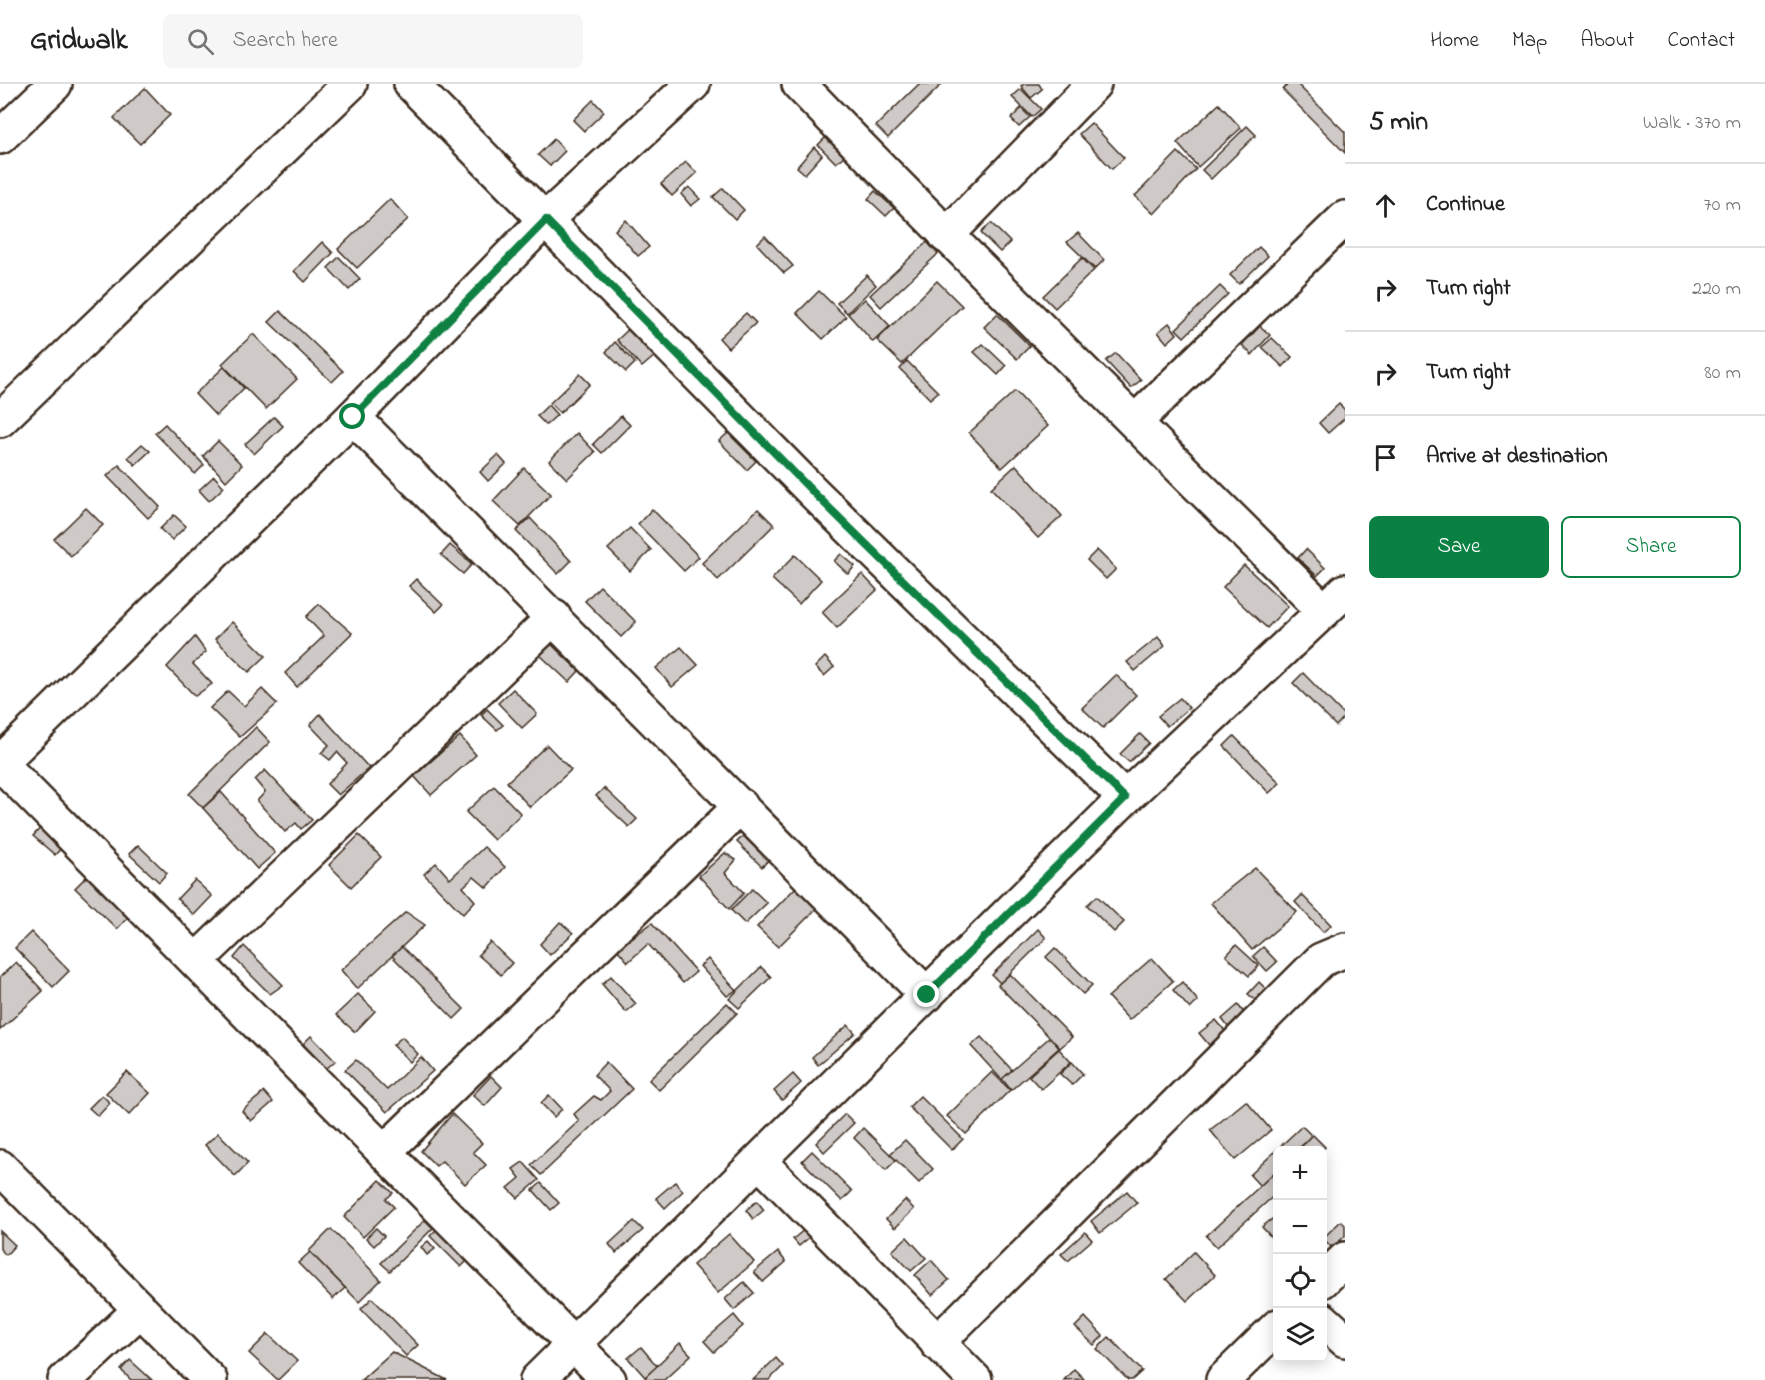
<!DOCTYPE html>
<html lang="en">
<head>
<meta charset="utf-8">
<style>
  body { margin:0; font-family:"Indie Flower",sans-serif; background:#f6f6f6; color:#222 }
  .controls { position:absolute; right:18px; bottom:18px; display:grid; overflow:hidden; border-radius:9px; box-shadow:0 3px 15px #0003 }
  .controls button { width:54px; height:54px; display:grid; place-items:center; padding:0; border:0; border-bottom:2px solid #e0e0e0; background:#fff; color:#222; font:30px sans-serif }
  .stop { position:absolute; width:18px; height:18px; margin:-14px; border:4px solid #0b8043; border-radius:50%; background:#fff }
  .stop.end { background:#0b8043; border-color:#fff; box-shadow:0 2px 6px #0008 }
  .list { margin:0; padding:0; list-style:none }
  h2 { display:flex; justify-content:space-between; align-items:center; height:78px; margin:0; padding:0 24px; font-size:26px }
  h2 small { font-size:20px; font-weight:400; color:#767676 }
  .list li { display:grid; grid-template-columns:39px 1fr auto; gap:18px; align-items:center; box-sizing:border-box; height:84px; padding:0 24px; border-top:2px solid #e0e0e0 }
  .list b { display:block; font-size:22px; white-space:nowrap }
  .list em { font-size:20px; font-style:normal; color:#767676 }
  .actions { display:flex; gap:12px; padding:18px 24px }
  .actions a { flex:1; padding:14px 0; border:2px solid #0b8043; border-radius:9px; text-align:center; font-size:21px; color:#0b8043 }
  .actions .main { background:#0b8043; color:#fff }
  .icon { flex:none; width:33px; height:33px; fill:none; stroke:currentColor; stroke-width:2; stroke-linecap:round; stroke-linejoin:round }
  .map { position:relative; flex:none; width:1345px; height:1296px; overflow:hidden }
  header { display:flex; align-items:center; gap:36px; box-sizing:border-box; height:84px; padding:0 30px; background:#fff; border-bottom:2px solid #e0e0e0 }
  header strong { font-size:28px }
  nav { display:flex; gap:33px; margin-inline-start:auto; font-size:21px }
  .search { width:420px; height:54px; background:#f6f6f6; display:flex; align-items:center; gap:15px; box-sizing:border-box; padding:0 21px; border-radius:9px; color:#767676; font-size:22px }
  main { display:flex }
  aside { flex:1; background:#fff }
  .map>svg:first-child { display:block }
  .building { fill:#cfcac7; stroke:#3b2a1e; stroke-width:1.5 }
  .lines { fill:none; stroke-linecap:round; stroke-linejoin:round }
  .minor-casing { stroke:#3b2a1e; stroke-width:38 }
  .minor { stroke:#fff; stroke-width:33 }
  .route { stroke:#0b8043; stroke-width:8 }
</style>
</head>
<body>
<header>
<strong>Gridwalk</strong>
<div class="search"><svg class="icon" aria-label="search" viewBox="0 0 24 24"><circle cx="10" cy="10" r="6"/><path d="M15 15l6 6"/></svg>Search here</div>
<nav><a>Home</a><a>Map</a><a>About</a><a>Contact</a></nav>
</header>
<main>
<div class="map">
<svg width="1345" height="1296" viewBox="0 0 1345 1296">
  <rect width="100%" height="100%" fill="#fff"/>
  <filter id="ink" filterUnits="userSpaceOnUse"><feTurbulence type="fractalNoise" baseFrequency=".0167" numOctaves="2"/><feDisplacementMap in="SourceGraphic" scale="12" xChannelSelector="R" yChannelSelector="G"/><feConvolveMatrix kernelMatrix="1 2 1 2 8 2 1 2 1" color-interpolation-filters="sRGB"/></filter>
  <g filter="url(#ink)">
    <g class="building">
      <polygon points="919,0 942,0 888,54 876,42"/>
      <polygon points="1024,0 1039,0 1042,5 1031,14 1021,2"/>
      <polygon points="1288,0 1297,0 1345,48 1345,69 1283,6"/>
      <polygon points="145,4 170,31 140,60 114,34"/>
      <polygon points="1021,5 1041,25 1032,33 1012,13"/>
      <polygon points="593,16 604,28 584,47 573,36"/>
      <polygon points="1219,20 1241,44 1198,83 1177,59"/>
      <polygon points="1021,24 1030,33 1019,43 1011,35"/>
      <polygon points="1091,39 1124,74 1112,85 1079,50"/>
      <polygon points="1247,42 1256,51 1211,95 1202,86"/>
      <polygon points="826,53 844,72 836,79 818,61"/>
      <polygon points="554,55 565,67 550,82 538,71"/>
      <polygon points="814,63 822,71 805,90 797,83"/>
      <polygon points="1178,68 1196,85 1154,130 1135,112"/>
      <polygon points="686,78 697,89 672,112 661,100"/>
      <polygon points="689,103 700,115 691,122 681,110"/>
      <polygon points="723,104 744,126 735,135 713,113"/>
      <polygon points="875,107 894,124 886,132 868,115"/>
      <polygon points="390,115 408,135 357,184 338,165"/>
      <polygon points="626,136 649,163 638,172 615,146"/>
      <polygon points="991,139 1010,158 1000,168 981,149"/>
      <polygon points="1078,149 1104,176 1095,185 1067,158"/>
      <polygon points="765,152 793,182 784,189 757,160"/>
      <polygon points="322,158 333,169 305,198 294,187"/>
      <polygon points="927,158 938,170 881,223 870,211"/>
      <polygon points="1259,163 1268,172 1239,200 1230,191"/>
      <polygon points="339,173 360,195 349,206 328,184"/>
      <polygon points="1082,174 1094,186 1055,224 1043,212"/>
      <polygon points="867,191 876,201 847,229 837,219"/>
      <polygon points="937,197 962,222 902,280 877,256"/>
      <polygon points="1220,202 1228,210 1184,253 1176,245"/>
      <polygon points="819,207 846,233 823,255 797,229"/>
      <polygon points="865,215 890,242 873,258 848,230"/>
      <polygon points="280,227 343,287 332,298 269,238"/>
      <polygon points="746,229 756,239 728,264 719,254"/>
      <polygon points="997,230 1030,262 1017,275 984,243"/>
      <polygon points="1169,239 1177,250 1167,259 1158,248"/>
      <polygon points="1260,242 1270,251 1252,271 1242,261"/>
      <polygon points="631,243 656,271 642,283 617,256"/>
      <polygon points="253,250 297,295 266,325 222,280"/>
      <polygon points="1272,254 1292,273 1283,283 1262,263"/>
      <polygon points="615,258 635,279 626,288 606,268"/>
      <polygon points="983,260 1006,282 998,291 974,268"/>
      <polygon points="1116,269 1141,296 1131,304 1106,277"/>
      <polygon points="907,277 938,308 930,315 900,285"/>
      <polygon points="224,283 244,304 216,332 195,310"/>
      <polygon points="580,290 590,300 560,329 550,319"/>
      <polygon points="1015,307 1048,342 1002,384 969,349"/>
      <polygon points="1339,320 1345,326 1345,334 1328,349 1319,339"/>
      <polygon points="548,321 557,331 546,341 537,332"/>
      <polygon points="621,332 630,341 602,369 593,360"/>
      <polygon points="274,333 283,342 254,370 245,360"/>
      <polygon points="165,340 204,381 195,390 155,349"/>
      <polygon points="577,349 595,368 567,395 549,377"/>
      <polygon points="728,349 756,377 747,386 719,357"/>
      <polygon points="218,357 242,381 226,397 203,372"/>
      <polygon points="142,360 150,367 135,381 128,373"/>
      <polygon points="498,371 506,380 488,397 480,388"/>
      <polygon points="119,381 160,423 148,434 107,392"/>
      <polygon points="1016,381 1062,432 1038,454 991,404"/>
      <polygon points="524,384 551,410 520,442 493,417"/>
      <polygon points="214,392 224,403 209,417 199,406"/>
      <polygon points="86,424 103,441 71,472 54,455"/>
      <polygon points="652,425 699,473 684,487 638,440"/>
      <polygon points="758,425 774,441 718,496 702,479"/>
      <polygon points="174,431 186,442 172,456 160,445"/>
      <polygon points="530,434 571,477 558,490 516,447"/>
      <polygon points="630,444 651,466 630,487 608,465"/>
      <polygon points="450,461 472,480 463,490 441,471"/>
      <polygon points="1306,465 1325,484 1317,492 1298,474"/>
      <polygon points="1097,466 1116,485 1106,495 1087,476"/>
      <polygon points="841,470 855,482 848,490 834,477"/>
      <polygon points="795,471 821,496 799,520 772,495"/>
      <polygon points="1244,481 1288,522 1267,544 1223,503"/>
      <polygon points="862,490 877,506 837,544 822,528"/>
      <polygon points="416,495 443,521 436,528 409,502"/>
      <polygon points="600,502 636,538 621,553 585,517"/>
      <polygon points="319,520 352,549 297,603 285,589 324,552 306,533"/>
      <polygon points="232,538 266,572 249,588 215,555"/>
      <polygon points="195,553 206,568 193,580 212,600 195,612 167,583"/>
      <polygon points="1158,553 1165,562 1135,587 1127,578"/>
      <polygon points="551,560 579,587 569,598 540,571"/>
      <polygon points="681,563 698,581 672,603 656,584"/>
      <polygon points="825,573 834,583 824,592 815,583"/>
      <polygon points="1303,589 1345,632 1336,642 1293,599"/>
      <polygon points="1116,591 1136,611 1103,644 1082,624"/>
      <polygon points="262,605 277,620 240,653 210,624 228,607 244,622"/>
      <polygon points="513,605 537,630 522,644 498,619"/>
      <polygon points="1180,614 1189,624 1167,642 1158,632"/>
      <polygon points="487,625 503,641 497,646 481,631"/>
      <polygon points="320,630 369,684 338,711 327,700 347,679 337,668 330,676 321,669 329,661 310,641"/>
      <polygon points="256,643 270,658 203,724 189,710"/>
      <polygon points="1140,650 1149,659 1129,678 1120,670"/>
      <polygon points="460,652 476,671 431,711 414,692"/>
      <polygon points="1234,652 1280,699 1269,709 1224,662"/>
      <polygon points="547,661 571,686 530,723 507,698"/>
      <polygon points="265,686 312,736 301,745 296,739 285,748 257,717 265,708 255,696"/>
      <polygon points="494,702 521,730 494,756 466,728"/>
      <polygon points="604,704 637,735 629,743 596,712"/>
      <polygon points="221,708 275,769 257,785 203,724"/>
      <polygon points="43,741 64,761 55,771 33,752"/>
      <polygon points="748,747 772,772 762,783 737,758"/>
      <polygon points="359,751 381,773 351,803 329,781"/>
      <polygon points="138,761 167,789 159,798 129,770"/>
      <polygon points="484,763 505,783 487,804 474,793 463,803 475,817 463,830 424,790 436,779 450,795"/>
      <polygon points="725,769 736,776 725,789 744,809 729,825 699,792"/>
      <polygon points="1255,784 1297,828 1252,866 1211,819"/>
      <polygon points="92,787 133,828 117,845 75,804"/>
      <polygon points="195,796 212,812 194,831 177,815"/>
      <polygon points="800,799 821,820 778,863 757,843"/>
      <polygon points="752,805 767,819 745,840 731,826"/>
      <polygon points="1302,811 1331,841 1323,848 1295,818"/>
      <polygon points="1097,812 1124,838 1114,848 1087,821"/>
      <polygon points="406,828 425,841 357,905 341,886"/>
      <polygon points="560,838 573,849 550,871 540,860"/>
      <polygon points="652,839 696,888 683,899 648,860 628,878 617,865"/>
      <polygon points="1038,845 1046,854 1000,899 992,891"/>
      <polygon points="31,848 69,887 53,903 15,864"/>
      <polygon points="490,858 512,879 501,891 478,871"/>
      <polygon points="1236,861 1259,882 1249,892 1226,872"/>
      <polygon points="244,862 283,901 270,910 234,874"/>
      <polygon points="402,863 464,925 454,935 392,872"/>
      <polygon points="1263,863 1277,878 1267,887 1253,872"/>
      <polygon points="1055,864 1092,901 1083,910 1046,873"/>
      <polygon points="1152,874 1173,897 1129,936 1108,913"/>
      <polygon points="708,875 736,906 727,912 700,882"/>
      <polygon points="16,878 43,907 0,946 0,893"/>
      <polygon points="761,883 771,893 739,924 729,915"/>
      <polygon points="1010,890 1072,953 1060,964 998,901"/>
      <polygon points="611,892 636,920 626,928 602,900"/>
      <polygon points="1182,898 1198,917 1190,925 1173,906"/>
      <polygon points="1259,898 1266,905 1255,916 1248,910"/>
      <polygon points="358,910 375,927 355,948 336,931"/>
      <polygon points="727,919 737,929 659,1006 649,996"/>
      <polygon points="1238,921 1245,930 1229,944 1222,935"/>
      <polygon points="1216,936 1226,948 1209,961 1199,949"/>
      <polygon points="848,941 855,949 818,981 812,973"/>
      <polygon points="311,952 335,977 326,985 303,960"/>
      <polygon points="402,953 418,970 410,978 393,961"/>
      <polygon points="981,953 1012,986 1002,996 971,962"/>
      <polygon points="1050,953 1059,964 1011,1006 1002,995"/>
      <polygon points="1059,965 1071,978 1041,1005 1029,992"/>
      <polygon points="421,973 433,987 387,1028 345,986 356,976 387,1006"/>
      <polygon points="606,978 632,1005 541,1091 531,1081 579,1037 574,1030 594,1012 601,1016 610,1007 594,991"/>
      <polygon points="1072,978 1083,990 1072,1001 1060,990"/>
      <polygon points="127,988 150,1009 129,1031 106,1009"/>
      <polygon points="992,988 1010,1006 966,1050 947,1032"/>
      <polygon points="793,990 801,999 782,1016 774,1007"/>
      <polygon points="491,992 502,1003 485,1022 473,1011"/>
      <polygon points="264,1008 273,1018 251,1037 242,1027"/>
      <polygon points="102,1011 110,1019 98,1032 89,1024"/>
      <polygon points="549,1011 562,1025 554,1033 541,1019"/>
      <polygon points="920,1012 963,1055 952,1066 909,1023"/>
      <polygon points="1246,1017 1271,1046 1235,1076 1210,1046"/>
      <polygon points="452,1030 482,1059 473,1068 486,1081 465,1100 442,1077 436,1082 421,1067"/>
      <polygon points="845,1030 854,1039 824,1068 816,1059"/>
      <polygon points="1302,1042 1312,1052 1297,1066 1278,1066 1278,1085 1260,1102 1250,1091"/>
      <polygon points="863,1044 896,1076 886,1086 854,1054"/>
      <polygon points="218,1049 248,1079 235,1092 205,1061"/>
      <polygon points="1313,1051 1325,1063 1322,1066 1298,1066"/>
      <polygon points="905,1056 933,1085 919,1099 890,1070"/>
      <polygon points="812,1067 852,1107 842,1117 802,1077"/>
      <polygon points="523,1078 539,1096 518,1114 508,1104 520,1094 513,1085"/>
      <polygon points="1274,1089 1278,1093 1278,1108 1217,1163 1206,1152"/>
      <polygon points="380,1096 393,1109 386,1115 394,1123 363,1153 344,1133"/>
      <polygon points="675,1098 683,1107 665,1124 656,1114"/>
      <polygon points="541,1099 559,1119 551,1126 533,1106"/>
      <polygon points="1127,1107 1137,1119 1100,1149 1091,1137"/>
      <polygon points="905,1116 914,1125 895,1144 886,1135"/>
      <polygon points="757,1117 764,1126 753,1135 746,1126"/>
      <polygon points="1272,1135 1278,1141 1278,1150 1272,1154 1262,1143"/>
      <polygon points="425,1136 433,1144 390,1187 381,1179"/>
      <polygon points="634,1137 643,1146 616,1169 609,1160"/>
      <polygon points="1341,1137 1345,1141 1345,1152 1332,1164 1323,1154"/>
      <polygon points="439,1143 470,1174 461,1183 430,1152"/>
      <polygon points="376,1144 384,1152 374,1162 366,1154"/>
      <polygon points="331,1145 381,1196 359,1218 309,1167"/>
      <polygon points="805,1145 811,1152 799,1162 793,1155"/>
      <polygon points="0,1147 15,1161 6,1171 0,1165"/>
      <polygon points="1085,1148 1092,1156 1068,1177 1061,1170"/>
      <polygon points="729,1150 754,1178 718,1209 693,1181"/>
      <polygon points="907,1153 926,1174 911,1187 892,1167"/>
      <polygon points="428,1157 435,1165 427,1171 421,1163"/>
      <polygon points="310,1168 345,1204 333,1215 298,1179"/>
      <polygon points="778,1168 786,1178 763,1198 754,1188"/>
      <polygon points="1194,1168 1215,1191 1187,1217 1166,1195"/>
      <polygon points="931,1176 949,1196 932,1211 915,1191"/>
      <polygon points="744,1198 754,1209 734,1226 725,1215"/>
      <polygon points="372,1214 418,1261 406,1272 361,1225"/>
      <polygon points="734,1231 743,1242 714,1268 704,1257"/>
      <polygon points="1085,1233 1103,1252 1094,1261 1075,1243"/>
      <polygon points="268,1250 297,1277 278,1296 249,1269"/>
      <polygon points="1109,1253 1142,1287 1132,1296 1128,1296 1097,1265"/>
      <polygon points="680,1259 691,1271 664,1296 648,1296 645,1293"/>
      <polygon points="641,1263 657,1282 645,1293 628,1274"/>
      <polygon points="392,1268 447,1296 361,1296"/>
      <polygon points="776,1274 783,1282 769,1296 753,1296"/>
      <polygon points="130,1276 152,1296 131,1296 121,1286"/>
      <polygon points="1074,1285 1084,1295 1064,1296"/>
    </g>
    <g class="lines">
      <g class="minor-casing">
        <g id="minor">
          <polyline points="411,0 813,408 1125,714"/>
          <path d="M799,0C971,179 1149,351 1324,527"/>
          <polyline points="0,53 55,0"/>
          <polyline points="946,152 1094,0"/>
          <polyline points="353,333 927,911"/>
          <polyline points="0,336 350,0"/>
          <polyline points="1136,337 1345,134"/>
          <polyline points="0,679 353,333 545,136 693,0"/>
          <polyline points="0,679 609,1296"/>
          <polyline points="196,877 554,533"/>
          <polyline points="384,1068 741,722"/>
          <polyline points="759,1077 975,1296"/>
          <polyline points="0,1083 210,1296"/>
          <polyline points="1322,1197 1345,1175"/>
          <polyline points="1322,1235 1345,1256"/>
          <polyline points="937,1259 1321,876 1345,866"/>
          <polyline points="65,1296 140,1226"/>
          <polyline points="537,1296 1125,714 1345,507"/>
          <polyline points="1223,1296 1278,1242"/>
        </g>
      </g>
      <use href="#minor" class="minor"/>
    </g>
  </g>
  <g class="lines" filter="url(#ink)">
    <polyline class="route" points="353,333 546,136 813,408 1125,714 927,911"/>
  </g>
</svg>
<div class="controls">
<button>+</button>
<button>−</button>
<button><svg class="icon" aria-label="locate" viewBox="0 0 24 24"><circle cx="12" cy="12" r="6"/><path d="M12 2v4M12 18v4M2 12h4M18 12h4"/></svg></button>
<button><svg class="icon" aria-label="layers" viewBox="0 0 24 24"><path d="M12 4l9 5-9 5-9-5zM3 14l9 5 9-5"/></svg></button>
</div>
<div class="stop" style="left:353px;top:333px"></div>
<div class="stop end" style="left:927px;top:911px"></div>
</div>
<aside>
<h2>5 min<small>Walk · 370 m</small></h2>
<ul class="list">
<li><svg class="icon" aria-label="ahead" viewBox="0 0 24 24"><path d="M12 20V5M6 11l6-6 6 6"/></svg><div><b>Continue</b></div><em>70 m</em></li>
<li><svg class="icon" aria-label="right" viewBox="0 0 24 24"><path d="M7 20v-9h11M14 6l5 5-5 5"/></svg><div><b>Turn right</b></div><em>220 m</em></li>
<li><svg class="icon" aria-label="right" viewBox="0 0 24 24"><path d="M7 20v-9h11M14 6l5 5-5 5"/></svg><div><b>Turn right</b></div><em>80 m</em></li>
<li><svg class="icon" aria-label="arrive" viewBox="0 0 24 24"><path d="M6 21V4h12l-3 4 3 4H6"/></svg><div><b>Arrive at destination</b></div></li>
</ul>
<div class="actions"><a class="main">Save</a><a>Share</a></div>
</aside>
</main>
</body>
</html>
